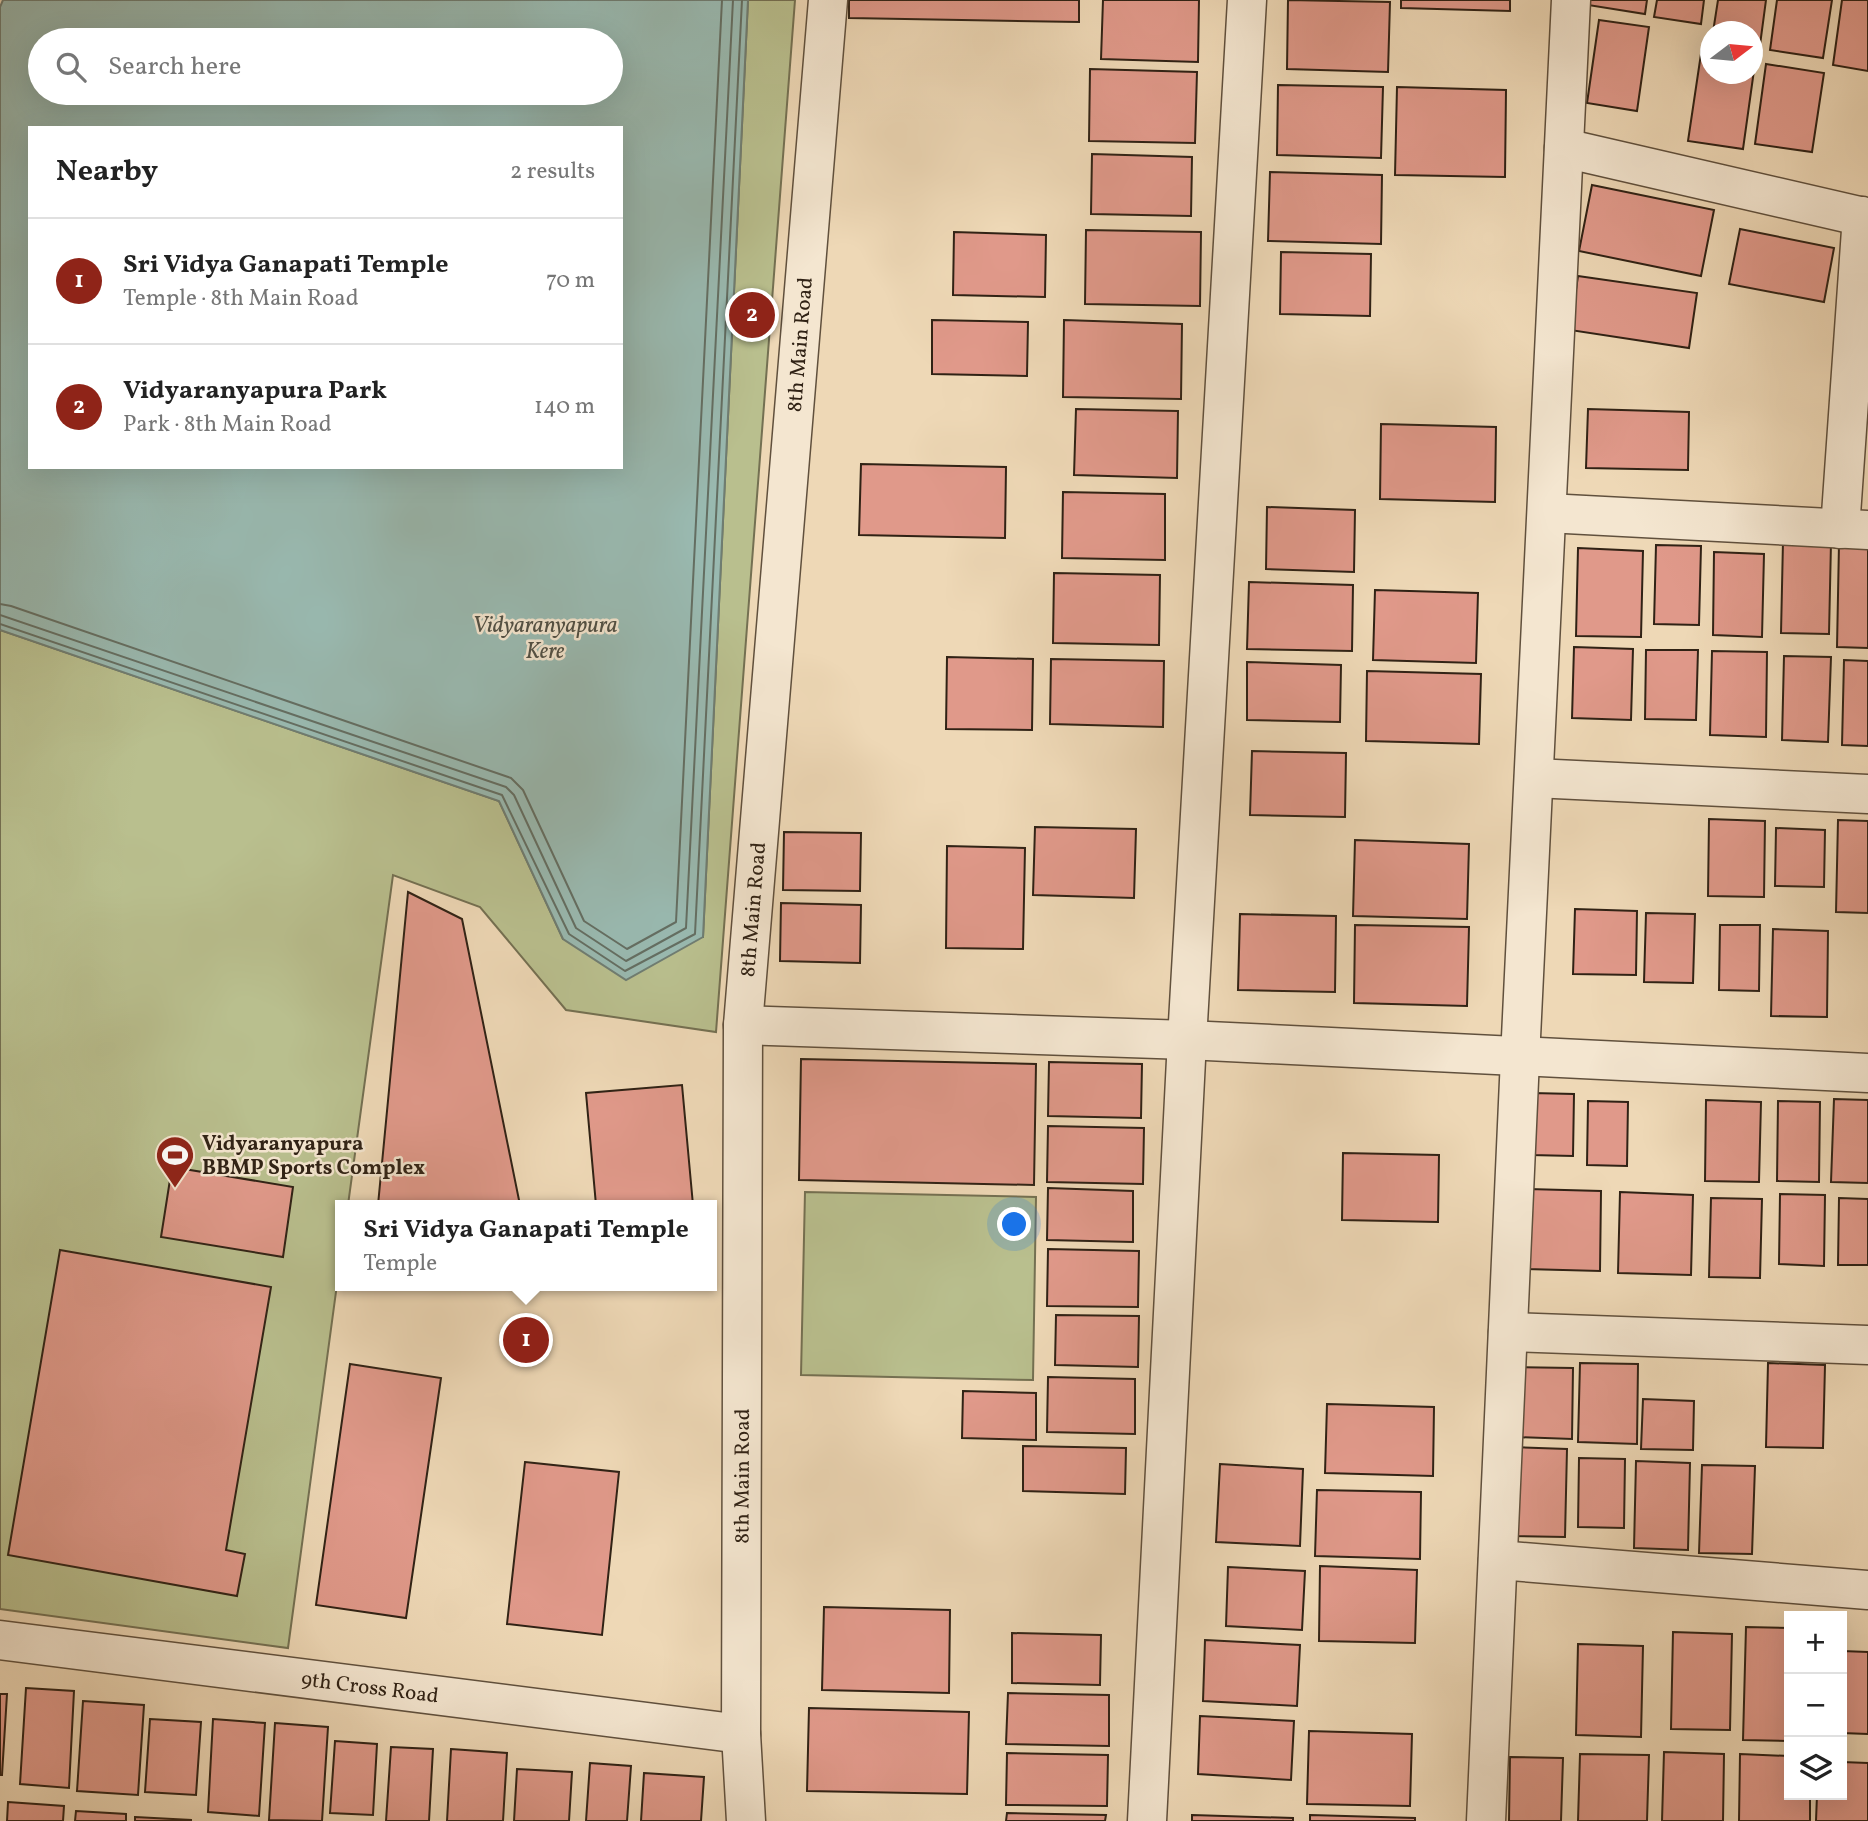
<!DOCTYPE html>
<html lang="en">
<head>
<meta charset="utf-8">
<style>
  body { margin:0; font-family:Vollkorn,serif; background:#f6f6f6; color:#222 }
  .controls { position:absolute; right:21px; bottom:21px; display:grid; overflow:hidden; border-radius:0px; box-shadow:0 7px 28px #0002 }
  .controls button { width:63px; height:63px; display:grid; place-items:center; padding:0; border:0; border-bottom:2px solid #e0e0e0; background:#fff; color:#222; font:35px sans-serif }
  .compass { position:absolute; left:1700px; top:21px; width:63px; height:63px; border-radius:50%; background:#fff; box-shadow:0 7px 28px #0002; rotate:74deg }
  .you { position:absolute; left:1015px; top:1225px; width:24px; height:24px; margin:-18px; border:5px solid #fff; border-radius:50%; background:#1a73e8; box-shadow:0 0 0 10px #1a73e833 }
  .badge { display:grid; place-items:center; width:46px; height:46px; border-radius:50%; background:#8f2418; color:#fff; font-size:23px; font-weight:700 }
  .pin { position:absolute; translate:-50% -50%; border:4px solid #fff; box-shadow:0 2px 7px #0006 }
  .popup { position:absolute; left:335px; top:1200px; width:382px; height:91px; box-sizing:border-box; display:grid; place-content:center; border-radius:0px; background:#fff; filter:drop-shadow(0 2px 5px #0005); font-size:23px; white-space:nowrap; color:#767676 }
  .popup b { font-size:26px; color:#222 }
  .popup::after { content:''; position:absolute; left:50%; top:100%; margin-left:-14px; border:14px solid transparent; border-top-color:#fff }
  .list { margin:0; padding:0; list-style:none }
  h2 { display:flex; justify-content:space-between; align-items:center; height:91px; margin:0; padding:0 28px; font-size:30px }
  h2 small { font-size:23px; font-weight:400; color:#767676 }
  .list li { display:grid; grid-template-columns:46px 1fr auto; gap:21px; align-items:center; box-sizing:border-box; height:126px; padding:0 28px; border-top:2px solid #e0e0e0 }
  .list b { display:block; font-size:26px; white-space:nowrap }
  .list p { margin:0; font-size:23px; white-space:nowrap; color:#767676 }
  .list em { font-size:23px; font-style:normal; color:#767676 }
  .icon { flex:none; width:38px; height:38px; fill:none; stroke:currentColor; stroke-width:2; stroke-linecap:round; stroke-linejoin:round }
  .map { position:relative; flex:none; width:1868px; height:1821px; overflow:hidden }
  .search { position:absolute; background:#fff; box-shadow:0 7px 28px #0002; left:28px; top:28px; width:595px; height:77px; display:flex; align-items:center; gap:18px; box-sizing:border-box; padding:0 24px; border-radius:38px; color:#767676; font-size:26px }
  .panel { position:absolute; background:#fff; box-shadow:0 7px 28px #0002; left:28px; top:126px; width:595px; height:343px; border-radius:0px }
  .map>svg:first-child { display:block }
  .green { fill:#b9bf8e; stroke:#747052; stroke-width:2 }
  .water { fill:#99b9b0; stroke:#6f7d72; stroke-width:2; fill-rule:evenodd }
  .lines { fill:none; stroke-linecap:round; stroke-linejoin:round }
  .shore { stroke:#646e62; stroke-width:2 }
  .building { fill:#e0998a; stroke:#302215; stroke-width:2 }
  .minor-casing { stroke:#60503d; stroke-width:41 }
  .minor { stroke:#f4e6d0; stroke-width:38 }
  .labels { text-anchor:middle; stroke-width:5; stroke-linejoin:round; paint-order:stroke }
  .street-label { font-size:21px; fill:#302215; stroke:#f4e6d0 }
  .poi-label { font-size:21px; font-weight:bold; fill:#302215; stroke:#f4e6d0; text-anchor:start }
  .water-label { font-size:23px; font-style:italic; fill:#504f44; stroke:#f4e6d0 }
</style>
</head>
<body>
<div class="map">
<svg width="1868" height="1821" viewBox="0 0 1868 1821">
  <rect width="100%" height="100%" fill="#eed8b6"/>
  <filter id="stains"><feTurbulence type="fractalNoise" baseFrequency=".00286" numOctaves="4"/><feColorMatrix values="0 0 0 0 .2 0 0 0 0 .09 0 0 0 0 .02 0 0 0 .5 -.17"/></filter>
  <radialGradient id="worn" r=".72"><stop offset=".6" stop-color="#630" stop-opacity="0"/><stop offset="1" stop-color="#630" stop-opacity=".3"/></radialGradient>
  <g class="green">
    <polygon points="748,0 795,0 716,1032 566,1010 480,907 393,875 348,1205 340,1205 340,1262 288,1648 0,1609 0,630 499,801 563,939 703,937"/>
    <polygon points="805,1192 1036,1197 1033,1380 801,1375"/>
  </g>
  <path class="water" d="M3,0H748L703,937L626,980L563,939L499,801L0,630V7ZM40,40H611V93H40ZM30,128H621V467H30Z"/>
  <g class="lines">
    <g class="shore">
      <polyline points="0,604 11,606 511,778 523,790 584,921 627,949 676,922 722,0"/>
      <polyline points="0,615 506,787 514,795 576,928 626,961 686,928 733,0"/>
      <polyline points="0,624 502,795 569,934 625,971 695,934 742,0"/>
    </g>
  </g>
  <g class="building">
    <polygon points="849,0 1079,0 1079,22 849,18"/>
    <polygon points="1103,0 1199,0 1198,62 1101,59"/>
    <polygon points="1288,0 1390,2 1388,72 1287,69"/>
    <polygon points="1401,0 1510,0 1510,11 1401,8"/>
    <polygon points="1589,0 1647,0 1645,14 1588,5"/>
    <polygon points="1657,0 1704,0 1701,24 1654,17"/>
    <polygon points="1718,0 1766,0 1760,45 1752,43 1752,32 1713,32"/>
    <polygon points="1777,0 1832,0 1823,58 1770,50"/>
    <polygon points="1842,0 1868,0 1868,71 1833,65"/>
    <polygon points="1599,20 1649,27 1637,111 1587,103"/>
    <polygon points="1702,47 1710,49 1710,74 1752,74 1752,55 1756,56 1743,149 1688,141"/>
    <polygon points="1766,64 1824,73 1812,152 1755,144"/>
    <polygon points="1090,69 1197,72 1195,143 1089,141"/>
    <polygon points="1278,85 1383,87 1381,158 1277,155"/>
    <polygon points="1397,87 1506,90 1505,177 1395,175"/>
    <polygon points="1092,154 1192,157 1191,216 1091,214"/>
    <polygon points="1270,172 1382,175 1381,244 1268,241"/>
    <polygon points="1592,185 1714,210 1701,276 1579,251"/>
    <polygon points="1740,229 1834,248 1824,302 1729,284"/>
    <polygon points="1086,230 1201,232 1200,306 1085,304"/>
    <polygon points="954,232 1046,235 1045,297 953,295"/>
    <polygon points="1281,252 1371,254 1370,316 1280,314"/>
    <polygon points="1578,276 1697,293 1689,348 1570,330"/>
    <polygon points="932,320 1028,322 1027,376 932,374"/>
    <polygon points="1064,320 1182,324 1181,399 1063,397"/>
    <polygon points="1076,409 1178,411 1177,478 1074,475"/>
    <polygon points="1588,409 1689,412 1688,470 1586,468"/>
    <polygon points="1381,424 1496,427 1495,502 1380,499"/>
    <polygon points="861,464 1006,467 1005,538 859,535"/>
    <polygon points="1063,492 1165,494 1165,560 1062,558"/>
    <polygon points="1267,507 1355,510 1354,572 1266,569"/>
    <polygon points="1783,541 1831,542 1829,634 1781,633"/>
    <polygon points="1839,544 1868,545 1868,648 1837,647"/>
    <polygon points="1656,545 1701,546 1699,625 1654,624"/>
    <polygon points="1578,548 1643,551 1641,637 1576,636"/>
    <polygon points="1714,552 1764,554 1762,637 1713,635"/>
    <polygon points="1054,573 1160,575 1159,645 1053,643"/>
    <polygon points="1249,582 1353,585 1352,651 1247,649"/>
    <polygon points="1375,590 1478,593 1476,663 1373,660"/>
    <polygon points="1574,647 1633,649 1631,720 1572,718"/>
    <polygon points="1646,650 1698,650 1696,720 1645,719"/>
    <polygon points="1712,651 1767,652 1766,737 1710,735"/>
    <polygon points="1784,656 1831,657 1828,742 1782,740"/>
    <polygon points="947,657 1033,659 1032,730 946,729"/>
    <polygon points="1051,659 1164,661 1163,727 1050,724"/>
    <polygon points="1844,660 1868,661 1868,746 1842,745"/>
    <polygon points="1247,662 1341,665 1340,722 1247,720"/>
    <polygon points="1367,671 1481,674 1479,744 1366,741"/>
    <polygon points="1252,751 1346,753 1345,817 1250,815"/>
    <polygon points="1709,819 1765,821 1764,897 1708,896"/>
    <polygon points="1838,820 1868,821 1868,913 1836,912"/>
    <polygon points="1035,827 1136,829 1134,898 1033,895"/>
    <polygon points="1776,828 1825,830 1824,887 1775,886"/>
    <polygon points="784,832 861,833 860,891 783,890"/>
    <polygon points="1355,840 1469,844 1467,919 1353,916"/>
    <polygon points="947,846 1025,848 1023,949 946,948"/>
    <polygon points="408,892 462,919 520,1205 378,1205"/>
    <polygon points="781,903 861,905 860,963 780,961"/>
    <polygon points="1575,909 1637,911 1636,975 1573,974"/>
    <polygon points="1646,913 1695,914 1693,983 1644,982"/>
    <polygon points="1240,914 1336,916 1335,992 1238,990"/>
    <polygon points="1355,925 1469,927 1467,1006 1354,1003"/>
    <polygon points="1720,925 1760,925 1759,991 1719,990"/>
    <polygon points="1773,929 1828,931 1827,1017 1771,1016"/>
    <polygon points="801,1059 1036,1064 1034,1185 799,1180"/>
    <polygon points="1049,1062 1142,1064 1141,1118 1048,1116"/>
    <polygon points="682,1085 693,1205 596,1205 586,1093"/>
    <polygon points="1532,1093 1574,1094 1573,1156 1531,1155"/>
    <polygon points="1834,1099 1868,1100 1868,1183 1831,1182"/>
    <polygon points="1706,1100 1761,1102 1759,1182 1705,1181"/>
    <polygon points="1588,1101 1628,1102 1627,1166 1587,1165"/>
    <polygon points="1778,1101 1820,1102 1819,1182 1777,1181"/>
    <polygon points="1048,1126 1144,1128 1143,1184 1047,1182"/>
    <polygon points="1343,1153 1439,1155 1438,1222 1342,1220"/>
    <polygon points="172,1167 293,1187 283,1257 161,1237"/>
    <polygon points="1048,1188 1133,1191 1133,1242 1047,1240"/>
    <polygon points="1528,1189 1601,1191 1600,1271 1526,1269"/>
    <polygon points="1620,1192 1693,1195 1691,1275 1618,1273"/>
    <polygon points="1780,1194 1825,1195 1824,1266 1779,1264"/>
    <polygon points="1711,1198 1762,1199 1760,1278 1709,1277"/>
    <polygon points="1839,1198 1868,1199 1868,1265 1838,1265"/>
    <polygon points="1048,1249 1139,1251 1138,1307 1047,1306"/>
    <polygon points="60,1250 271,1287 226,1550 245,1554 237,1596 8,1555"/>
    <polygon points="1056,1315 1139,1316 1138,1367 1055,1365"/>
    <polygon points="1580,1363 1638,1364 1637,1444 1578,1442"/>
    <polygon points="1768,1363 1825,1365 1823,1448 1766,1447"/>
    <polygon points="350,1364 441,1378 406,1618 316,1605"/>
    <polygon points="1516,1367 1573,1368 1572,1439 1515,1437"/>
    <polygon points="1048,1377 1135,1379 1135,1434 1047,1432"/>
    <polygon points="963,1391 1036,1393 1036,1440 962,1438"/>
    <polygon points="1643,1399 1694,1401 1693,1450 1641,1449"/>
    <polygon points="1327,1404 1434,1407 1433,1476 1325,1473"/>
    <polygon points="1023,1446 1126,1448 1125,1494 1023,1491"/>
    <polygon points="1510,1447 1567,1449 1565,1537 1508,1536"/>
    <polygon points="1579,1458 1625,1459 1624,1528 1578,1527"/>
    <polygon points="1636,1461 1690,1463 1688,1550 1634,1548"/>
    <polygon points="525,1462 619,1472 602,1635 507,1624"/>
    <polygon points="1220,1464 1303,1469 1300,1546 1216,1542"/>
    <polygon points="1702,1465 1755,1466 1752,1554 1699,1553"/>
    <polygon points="1317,1490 1421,1492 1420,1559 1315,1556"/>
    <polygon points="1320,1566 1417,1570 1415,1643 1319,1641"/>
    <polygon points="1228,1567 1305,1571 1302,1630 1226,1626"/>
    <polygon points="824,1607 950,1610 949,1693 822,1690"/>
    <polygon points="1746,1627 1789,1628 1789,1741 1743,1740"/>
    <polygon points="1673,1632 1732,1634 1730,1730 1671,1729"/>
    <polygon points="1012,1633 1101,1635 1100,1685 1012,1683"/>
    <polygon points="1205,1640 1300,1645 1297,1706 1203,1701"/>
    <polygon points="1578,1644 1643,1646 1641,1737 1576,1735"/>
    <polygon points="1842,1651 1868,1652 1868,1734 1842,1733"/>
    <polygon points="26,1688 74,1691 69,1788 20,1784"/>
    <polygon points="1008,1693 1109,1695 1109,1746 1006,1744"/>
    <polygon points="0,1694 7,1694 2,1775 0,1775"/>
    <polygon points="83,1701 144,1705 138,1795 77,1791"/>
    <polygon points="809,1708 969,1712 967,1794 807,1791"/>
    <polygon points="1200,1716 1294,1721 1291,1780 1198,1774"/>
    <polygon points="150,1719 201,1722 196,1795 145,1792"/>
    <polygon points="213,1719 265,1723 259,1816 208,1812"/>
    <polygon points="275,1723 328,1727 322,1821 269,1820"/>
    <polygon points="1309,1731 1412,1734 1410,1806 1307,1804"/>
    <polygon points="335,1741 377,1744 373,1815 330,1813"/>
    <polygon points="391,1747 433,1749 429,1821 386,1821"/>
    <polygon points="451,1749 507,1753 503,1821 447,1821"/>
    <polygon points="1664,1752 1724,1754 1723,1821 1662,1821"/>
    <polygon points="1007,1753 1108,1755 1107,1806 1006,1805"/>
    <polygon points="1580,1754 1649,1755 1647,1821 1578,1821"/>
    <polygon points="1740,1754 1789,1756 1789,1795 1810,1795 1810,1821 1739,1821"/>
    <polygon points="1510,1757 1563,1758 1561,1821 1509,1821"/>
    <polygon points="1842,1762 1868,1763 1868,1821 1816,1821 1817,1795 1842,1795"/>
    <polygon points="590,1763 631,1766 627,1821 586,1821"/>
    <polygon points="517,1769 572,1772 569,1821 514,1821"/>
    <polygon points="644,1773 704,1777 701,1821 641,1821"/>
    <polygon points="8,1802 64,1806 63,1821 7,1821"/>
    <polygon points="76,1811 126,1814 126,1821 75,1821"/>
    <polygon points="1007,1813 1106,1815 1105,1821 1006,1821"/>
    <polygon points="1192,1815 1293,1818 1293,1821 1192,1821"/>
    <polygon points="1310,1815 1415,1818 1415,1821 1310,1821"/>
    <polygon points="135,1817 191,1820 191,1821 135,1821"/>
  </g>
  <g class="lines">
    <g class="minor-casing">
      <g id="minor">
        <polyline points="1564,148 1868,218"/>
        <polyline points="1547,513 1868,530"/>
        <polyline points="1840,529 1862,216"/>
        <polyline points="1534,778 1868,794"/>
        <polyline points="743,1025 1187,1040 1868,1073"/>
        <polyline points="1508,1332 1868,1345"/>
        <polyline points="1498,1560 1868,1590"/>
        <path id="s1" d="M0,1640L741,1734"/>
        <path id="s2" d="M746,1821L741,1734L743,1025L828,0"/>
        <polyline points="1147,1821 1187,1040 1247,0"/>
        <polyline points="1486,1821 1520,1058 1571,0"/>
      </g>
    </g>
    <use href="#minor" class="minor"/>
  </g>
  <defs>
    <g id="stadium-pin" transform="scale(2.0125)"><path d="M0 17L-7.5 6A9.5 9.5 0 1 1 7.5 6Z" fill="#8f2418" stroke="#f4e6d0"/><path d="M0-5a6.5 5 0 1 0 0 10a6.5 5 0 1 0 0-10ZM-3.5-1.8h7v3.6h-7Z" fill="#fff"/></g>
  </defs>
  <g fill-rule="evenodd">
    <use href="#stadium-pin" x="175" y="1155"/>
  </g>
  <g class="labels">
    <g class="street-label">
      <text dy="7" stroke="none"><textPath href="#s2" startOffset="1479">8th Main Road</textPath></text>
      <text dy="7" stroke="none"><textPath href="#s2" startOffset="912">8th Main Road</textPath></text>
      <text dy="7" stroke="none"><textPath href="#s2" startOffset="345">8th Main Road</textPath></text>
      <text dy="7" stroke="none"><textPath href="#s1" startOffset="373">9th Cross Road</textPath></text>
    </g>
    <g class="poi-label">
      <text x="202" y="1150">Vidyaranyapura<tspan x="202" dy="24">BBMP Sports Complex</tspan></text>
    </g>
    <g class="water-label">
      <text x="545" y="632">Vidyaranyapura<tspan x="545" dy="26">Kere</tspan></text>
    </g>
  </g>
  <rect width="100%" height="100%" filter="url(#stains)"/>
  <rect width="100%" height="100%" fill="url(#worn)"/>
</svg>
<div class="controls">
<button>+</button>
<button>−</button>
<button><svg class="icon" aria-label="layers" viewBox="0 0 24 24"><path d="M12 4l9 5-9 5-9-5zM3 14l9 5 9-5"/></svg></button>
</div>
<svg class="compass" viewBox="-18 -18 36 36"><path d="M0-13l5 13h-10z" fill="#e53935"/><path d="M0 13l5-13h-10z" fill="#767676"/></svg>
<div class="you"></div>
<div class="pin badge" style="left:526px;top:1340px">1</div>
<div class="popup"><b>Sri Vidya Ganapati Temple</b>Temple</div>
<div class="pin badge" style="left:752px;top:315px">2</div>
<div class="search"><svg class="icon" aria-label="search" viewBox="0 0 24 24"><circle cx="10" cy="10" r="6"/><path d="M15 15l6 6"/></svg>Search here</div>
<section class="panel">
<h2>Nearby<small>2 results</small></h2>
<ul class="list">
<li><span class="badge">1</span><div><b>Sri Vidya Ganapati Temple</b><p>Temple · 8th Main Road</p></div><em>70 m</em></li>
<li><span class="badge">2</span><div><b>Vidyaranyapura Park</b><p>Park · 8th Main Road</p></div><em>140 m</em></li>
</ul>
</section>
</div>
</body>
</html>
